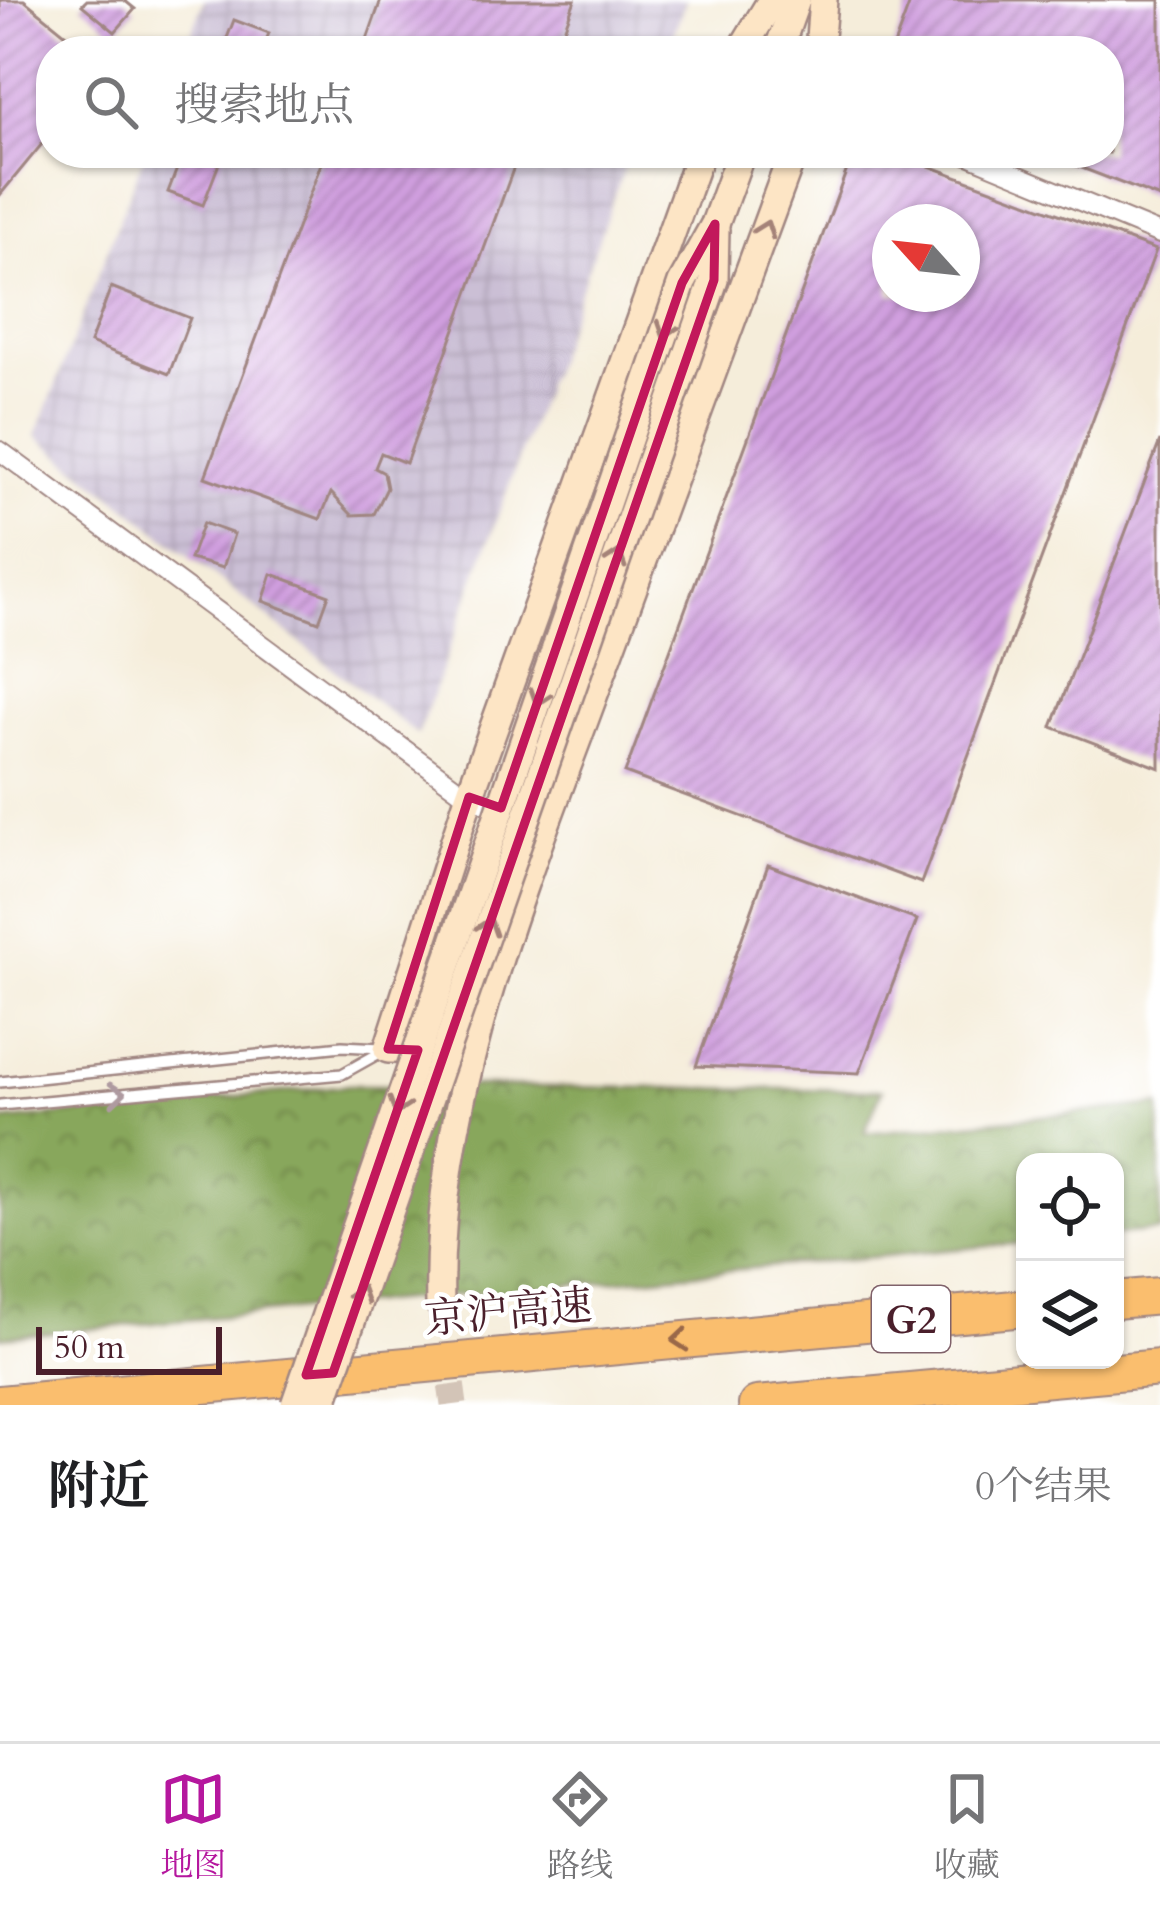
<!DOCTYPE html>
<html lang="zh">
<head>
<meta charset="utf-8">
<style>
  body { margin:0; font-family:Cardo,"Noto Serif SC",serif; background:#f2f2f2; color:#202124 }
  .controls { position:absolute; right:36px; bottom:36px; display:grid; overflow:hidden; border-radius:24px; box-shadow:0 3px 9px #0004 }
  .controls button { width:108px; height:108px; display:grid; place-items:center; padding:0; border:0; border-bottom:3px solid #e0e0e0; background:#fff; color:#202124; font:60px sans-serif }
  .compass { position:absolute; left:872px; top:204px; width:108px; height:108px; border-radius:50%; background:#fff; box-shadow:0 3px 9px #0004; rotate:297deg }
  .scale { position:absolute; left:36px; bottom:30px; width:186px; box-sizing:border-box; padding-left:12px; border:6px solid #4a1f2b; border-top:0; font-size:33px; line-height:42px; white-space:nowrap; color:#4a1f2b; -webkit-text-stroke:9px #fff; paint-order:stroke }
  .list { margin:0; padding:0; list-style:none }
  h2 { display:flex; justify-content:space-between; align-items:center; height:156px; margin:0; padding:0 48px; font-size:51px }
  h2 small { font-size:39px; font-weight:400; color:#757577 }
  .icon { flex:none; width:66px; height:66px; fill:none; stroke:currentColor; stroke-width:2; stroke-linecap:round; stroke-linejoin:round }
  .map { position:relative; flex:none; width:1160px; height:1405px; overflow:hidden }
  .search { position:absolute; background:#fff; box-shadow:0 3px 9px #0004; left:36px; right:36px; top:36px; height:132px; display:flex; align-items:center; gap:30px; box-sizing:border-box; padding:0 42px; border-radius:48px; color:#757577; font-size:45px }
  .sheet { height:336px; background:#fff }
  nav { display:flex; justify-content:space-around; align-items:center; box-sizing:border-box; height:168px; border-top:3px solid #e0e0e0; background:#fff; font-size:33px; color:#757577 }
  nav a { display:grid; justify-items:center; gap:6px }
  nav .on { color:#b5179e }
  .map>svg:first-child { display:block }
  .industrial { fill:url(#industrial-grid) }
  .forest { fill:url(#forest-crowns); stroke:#696343; stroke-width:3 }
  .building { fill:url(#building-hatch); fill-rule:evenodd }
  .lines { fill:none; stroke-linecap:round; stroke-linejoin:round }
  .secondary-tunnel { stroke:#d3c4b7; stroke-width:27; stroke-dasharray:27 14; stroke-linecap:butt }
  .lane-casing { stroke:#a08682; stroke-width:14 }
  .street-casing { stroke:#a08682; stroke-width:22 }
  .secondary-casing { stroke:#a08682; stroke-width:32 }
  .highway-casing { stroke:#a08682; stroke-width:40 }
  .lane { stroke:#fff; stroke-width:9 }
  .street { stroke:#fff; stroke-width:18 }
  .secondary { stroke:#fde5c5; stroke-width:27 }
  .highway { stroke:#fabe6e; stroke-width:36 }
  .secondary-bridge-casing { stroke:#a08682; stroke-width:32; stroke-linecap:butt }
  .secondary-bridge { stroke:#fde5c5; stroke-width:27 }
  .oneway { stroke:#a48278 }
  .oneway2 { stroke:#ae9aa0 }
  .oneway3 { stroke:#996749 }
  .marked { fill:none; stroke:#c2185b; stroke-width:9; stroke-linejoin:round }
  .labels { text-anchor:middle; stroke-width:9; stroke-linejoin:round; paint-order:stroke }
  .shield { fill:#fff; stroke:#80626b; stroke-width:3 }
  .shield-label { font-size:39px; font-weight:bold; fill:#4a1f2b }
  .street-label { font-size:42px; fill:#4a1f2b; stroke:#fff }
</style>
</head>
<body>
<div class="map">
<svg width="1160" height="1405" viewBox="0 0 1160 1405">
  <defs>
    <pattern id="industrial-grid" width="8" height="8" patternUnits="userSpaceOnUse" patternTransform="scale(3)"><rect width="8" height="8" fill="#cbbfd5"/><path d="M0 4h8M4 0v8" fill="none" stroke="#b0a4b7"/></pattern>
    <pattern id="forest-crowns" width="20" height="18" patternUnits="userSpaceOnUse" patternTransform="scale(3)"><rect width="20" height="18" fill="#88a75b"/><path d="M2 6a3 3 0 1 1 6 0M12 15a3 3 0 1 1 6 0" fill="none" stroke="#71874b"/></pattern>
    <pattern id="building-hatch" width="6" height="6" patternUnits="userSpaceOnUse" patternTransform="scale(3)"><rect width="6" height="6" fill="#d09fdf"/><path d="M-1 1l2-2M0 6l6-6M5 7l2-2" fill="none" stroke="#ab81b5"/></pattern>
  </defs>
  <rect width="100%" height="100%" fill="#fff"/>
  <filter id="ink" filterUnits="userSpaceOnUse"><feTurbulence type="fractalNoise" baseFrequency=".00833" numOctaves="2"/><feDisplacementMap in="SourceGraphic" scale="24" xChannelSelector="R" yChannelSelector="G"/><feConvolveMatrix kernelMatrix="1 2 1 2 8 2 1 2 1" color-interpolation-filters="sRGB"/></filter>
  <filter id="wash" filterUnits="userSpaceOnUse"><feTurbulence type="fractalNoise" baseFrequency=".004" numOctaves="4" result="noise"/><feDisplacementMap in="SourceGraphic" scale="48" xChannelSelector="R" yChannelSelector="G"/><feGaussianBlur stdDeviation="2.7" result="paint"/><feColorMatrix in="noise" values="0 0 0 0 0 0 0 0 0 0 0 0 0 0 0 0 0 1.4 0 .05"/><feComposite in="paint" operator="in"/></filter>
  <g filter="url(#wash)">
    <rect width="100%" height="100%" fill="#f5edda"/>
    <g class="industrial">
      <polygon points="204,0 686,0 667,51 185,51"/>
      <polygon points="145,153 630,153 418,735 36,436"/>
    </g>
    <polygon class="forest" points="350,1085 882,1090 864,1133 1160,1105 1160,1231 1115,1235 1115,1162 1025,1162 1025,1243 0,1337 0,1121"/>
    <g id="blocks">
      <g class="building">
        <polygon points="0,0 24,0 87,51 51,51 51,133 0,195"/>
        <polygon points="87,0 124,0 135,9 115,32 82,5"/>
        <polygon points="381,0 575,0 556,51 363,51"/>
        <polygon points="911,0 1160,0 1160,198 1043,153 1109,153 1109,51 892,51"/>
        <polygon points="234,20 269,33 262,51 222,51"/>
        <polygon points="183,153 223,153 203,205 168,192"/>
        <polygon points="325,153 519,153 406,463 381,453 375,468 384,473 387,488 374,514 352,515 331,493 320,519 205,477"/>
        <path d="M853,153H894L1156,250L921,883L625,773ZM890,222H962V294H890Z"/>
        <polygon points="111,287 190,318 169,374 90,343"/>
        <polygon points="1160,441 1160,768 1052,727"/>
        <polygon points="203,523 234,534 223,568 190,559"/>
        <polygon points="272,574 329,595 319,622 263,601"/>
        <polygon points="768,865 917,920 859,1073 696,1066"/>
      </g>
    </g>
  </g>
  <g filter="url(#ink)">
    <use href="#blocks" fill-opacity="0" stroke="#a08682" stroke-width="3"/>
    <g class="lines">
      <polyline class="secondary-tunnel" points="440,1304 454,1405"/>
      <g class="lane-casing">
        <g id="lane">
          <polyline points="0,1082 342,1046 382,1048"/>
          <polyline points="0,1105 342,1074 383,1051"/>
        </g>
      </g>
      <g class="street-casing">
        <g id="street">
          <polyline points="964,153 1160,234"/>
          <polyline points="0,451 469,797 509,811"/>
        </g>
      </g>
      <g class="secondary-casing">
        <g id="secondary">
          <polyline points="741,51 772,0"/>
          <polyline points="778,51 796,0"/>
          <polyline points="819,51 823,0"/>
          <polyline points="715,224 741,153"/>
          <polyline points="439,1050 388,1049 469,797 700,153"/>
          <path d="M440,1304C434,1097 524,884 595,691C661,512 727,332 793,153"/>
        </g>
      </g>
      <g class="highway-casing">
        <g id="highway">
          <polyline points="1115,1300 1160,1296"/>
          <polyline points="0,1404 1025,1308"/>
          <polyline points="757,1405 1160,1368"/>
        </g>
      </g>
      <use href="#lane" class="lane"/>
      <use href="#street" class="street"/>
      <use href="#secondary" class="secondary"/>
      <use href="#highway" class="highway"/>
      <g class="secondary-bridge-casing">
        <g id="secondary-bridge">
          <polyline points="295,1405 682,283 715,224"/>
          <polyline points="322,1405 714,280 715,228"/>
        </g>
      </g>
      <use href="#secondary-bridge" class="secondary-bridge"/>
    </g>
    <defs><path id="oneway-chevron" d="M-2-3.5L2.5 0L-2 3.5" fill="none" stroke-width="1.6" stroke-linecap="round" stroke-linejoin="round" transform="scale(3)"/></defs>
    <g class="oneway">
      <use href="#oneway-chevron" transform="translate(765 229) rotate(-70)"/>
      <use href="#oneway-chevron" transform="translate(666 330) rotate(109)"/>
      <use href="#oneway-chevron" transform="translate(617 558) rotate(-71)"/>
      <use href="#oneway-chevron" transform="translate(539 698) rotate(109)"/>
      <use href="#oneway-chevron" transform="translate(488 926) rotate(-71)"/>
      <use href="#oneway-chevron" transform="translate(398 1107) rotate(109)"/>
      <use href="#oneway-chevron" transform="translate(360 1294) rotate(-71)"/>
    </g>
    <use class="oneway2" href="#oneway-chevron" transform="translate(117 1094) rotate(-5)"/>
    <use class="oneway3" href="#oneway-chevron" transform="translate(680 1340) rotate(175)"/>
  </g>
  <path class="marked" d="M715,224L714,280L333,1373L306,1375L418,1050L388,1049L469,797L501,808L682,283Z"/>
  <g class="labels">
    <rect class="shield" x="872" y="1286" width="78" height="66" rx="9"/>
    <g class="shield-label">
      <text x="911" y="1333">G2</text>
    </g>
    <g class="street-label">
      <text transform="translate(508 1311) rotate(-5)" y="15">京沪高速</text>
    </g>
  </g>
</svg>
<div class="controls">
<button><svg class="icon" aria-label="locate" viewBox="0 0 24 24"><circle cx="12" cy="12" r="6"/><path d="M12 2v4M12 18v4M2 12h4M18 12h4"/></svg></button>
<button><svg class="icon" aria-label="layers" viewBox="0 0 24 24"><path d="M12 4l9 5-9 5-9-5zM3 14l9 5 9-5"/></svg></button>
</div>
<svg class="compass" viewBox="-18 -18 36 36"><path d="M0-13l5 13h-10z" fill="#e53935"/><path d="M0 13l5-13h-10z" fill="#757577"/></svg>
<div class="scale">50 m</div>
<div class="search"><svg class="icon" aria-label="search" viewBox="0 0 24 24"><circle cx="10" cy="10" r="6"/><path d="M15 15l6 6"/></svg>搜索地点</div>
</div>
<section class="sheet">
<h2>附近<small>0个结果</small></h2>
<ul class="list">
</ul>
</section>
<nav>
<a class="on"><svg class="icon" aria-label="map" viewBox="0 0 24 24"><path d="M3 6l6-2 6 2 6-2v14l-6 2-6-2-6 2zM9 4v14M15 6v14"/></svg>地图</a>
<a><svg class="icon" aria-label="directions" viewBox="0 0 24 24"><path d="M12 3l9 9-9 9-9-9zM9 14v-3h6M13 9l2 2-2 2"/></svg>路线</a>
<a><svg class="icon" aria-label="saved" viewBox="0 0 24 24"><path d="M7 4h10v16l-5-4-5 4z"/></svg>收藏</a>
</nav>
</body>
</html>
